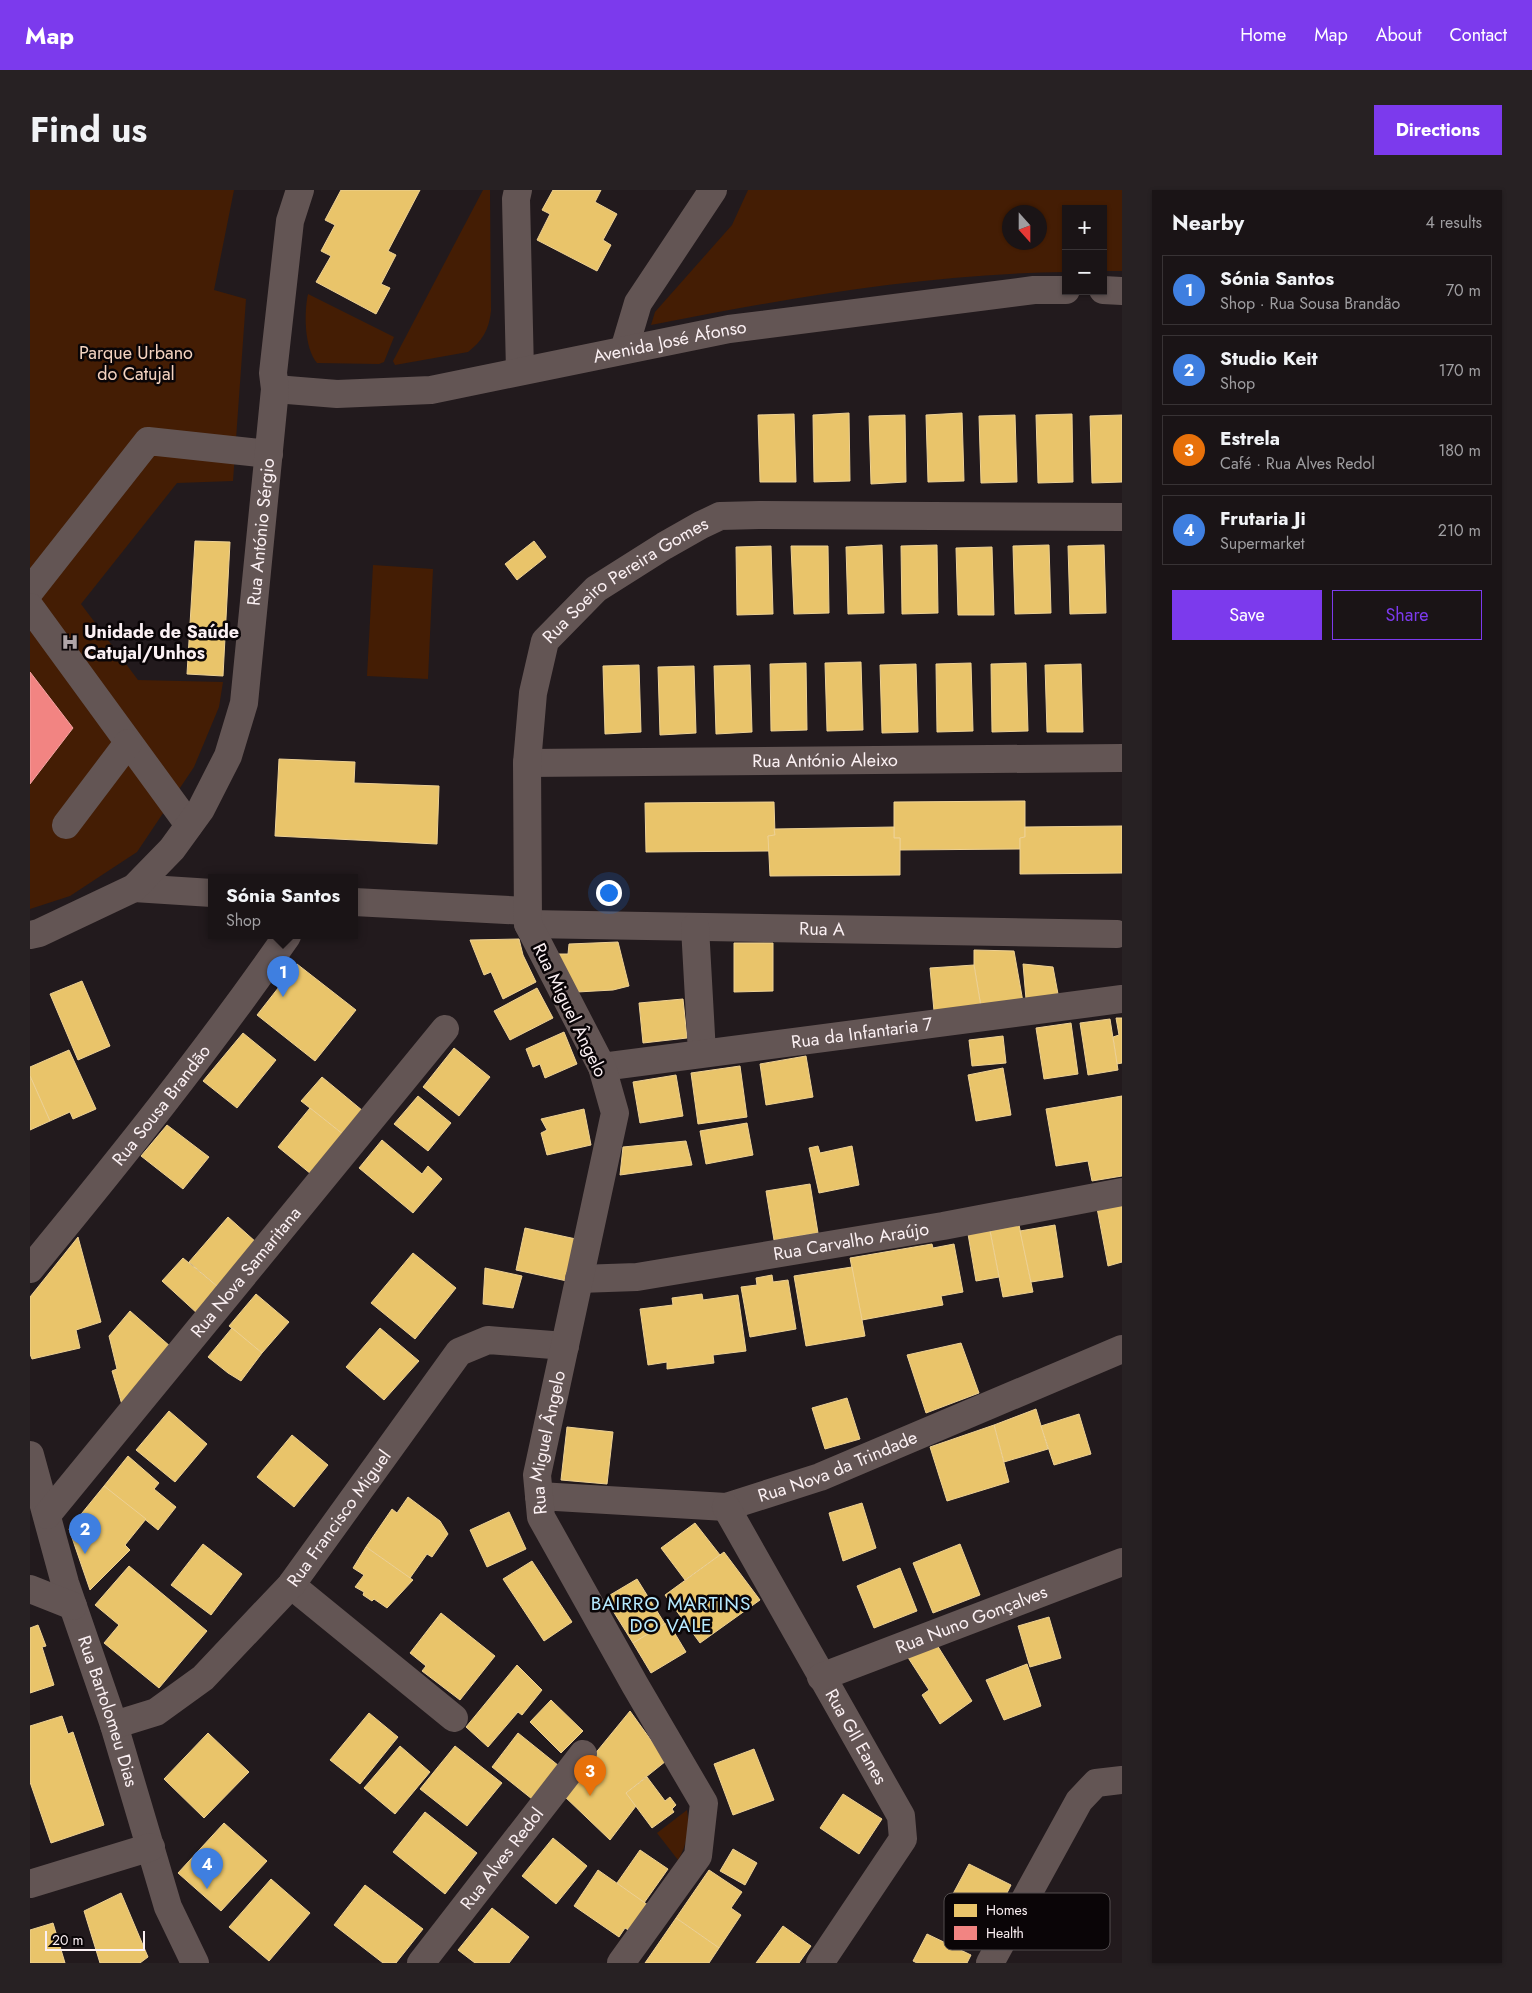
<!DOCTYPE html>
<html lang="en">
<head>
<meta charset="utf-8">
<style>
  body { margin:0; font-family:Jost,sans-serif; background:#272123; color:#f1f3f6 }
  .controls { position:absolute; right:15px; top:15px; display:grid; overflow:hidden; border-radius:0px; box-shadow:0 1px 4px #0004 }
  .controls button { width:45px; height:45px; display:grid; place-items:center; padding:0; border:0; border-bottom:1px solid #383335; background:#1a1416; color:#f1f3f6; font:25px sans-serif }
  .compass { position:absolute; left:972px; top:15px; width:45px; height:45px; border-radius:50%; background:#1a1416; box-shadow:0 1px 4px #0004; rotate:159deg }
  .scale { position:absolute; left:15px; bottom:12px; width:100px; box-sizing:border-box; padding-left:5px; border:2px solid #fbf0f3; border-top:0; font-size:14px; line-height:18px; white-space:nowrap; color:#fbf0f3; -webkit-text-stroke:4px #0a0507; paint-order:stroke }
  .you { position:absolute; left:578px; top:702px; width:18px; height:18px; margin:-12px; border:4px solid #fff; border-radius:50%; background:#1a73e8; box-shadow:0 0 0 8px #1a73e833 }
  .badge { display:grid; place-items:center; width:32px; height:32px; border-radius:50%; background:#7c3aed; color:#fff; font-size:16px; font-weight:700 }
  .pin { position:absolute; translate:-50% -41px; filter:drop-shadow(0 1px 2px #0008) }
  .pin::after { content:''; position:absolute; top:26px; width:18px; height:15px; background:inherit; clip-path:polygon(0 0,100% 0,50% 100%) }
  .popup { position:absolute; left:178px; top:684px; width:150px; height:65px; box-sizing:border-box; display:grid; place-content:center; border-radius:0px; background:#1a1416; filter:drop-shadow(0 1px 4px #0005); font-size:16px; white-space:nowrap; color:#9f9ea1 }
  .popup b { font-size:19px; color:#f1f3f6 }
  .popup::after { content:''; position:absolute; left:50%; top:100%; margin-left:-10px; border:10px solid transparent; border-top-color:#1a1416 }
  .list { margin:0; padding:0; list-style:none }
  h2 { display:flex; justify-content:space-between; align-items:center; height:65px; margin:0; padding:0 20px; font-size:21px }
  h2 small { font-size:16px; font-weight:400; color:#9f9ea1 }
  .list li { display:grid; grid-template-columns:32px 1fr auto; gap:15px; align-items:center; box-sizing:border-box; height:70px; margin:0 10px 10px; padding:0 10px; border:1px solid #383335; border-radius:0px }
  .list b { display:block; font-size:19px; white-space:nowrap }
  .list p { margin:0; font-size:16px; white-space:nowrap; color:#9f9ea1 }
  .list em { font-size:16px; font-style:normal; color:#9f9ea1 }
  .actions { display:flex; gap:10px; padding:15px 20px }
  .actions a { flex:1; padding:11px 0; border:1px solid #7c3aed; border-radius:0px; text-align:center; font-size:18px; color:#7c3aed }
  .actions .main { background:#7c3aed; color:#fff }
  .map { position:relative; flex:none; width:1092px; height:1773px; overflow:hidden; border-radius:0px }
  header { display:flex; align-items:center; gap:30px; box-sizing:border-box; height:70px; padding:0 25px; background:#7c3aed; color:#fff }
  header strong { font-size:24px }
  nav { display:flex; gap:28px; margin-inline-start:auto; font-size:18px }
  .intro { display:flex; align-items:center; justify-content:space-between; box-sizing:border-box; height:120px; padding:0 30px }
  h1 { margin:0; font-size:35px }
  .button { padding:12px 22px; border-radius:0px; background:#7c3aed; color:#fff; font-size:18px; font-weight:700 }
  main { display:flex; gap:30px; padding:0 30px }
  aside { flex:1; background:#1a1416; border-radius:0px; box-shadow:0 1px 4px #0004 }
  .map>svg:first-child { display:block }
  .green { fill:#441d04; fill-rule:evenodd }
  .homes { fill:#e9c46a; stroke:#eed193 }
  .health { fill:#f28482; stroke:#f5a4a4 }
  .lines { fill:none; stroke-linecap:round; stroke-linejoin:round }
  .minor { stroke:#635554; stroke-width:28 }
  .labels { text-anchor:middle; stroke-width:5; stroke-linejoin:round; paint-order:stroke }
  .street-label { font-size:18px; fill:#fbf0f3; stroke:#0a0507 }
  .park-label { font-size:18px; fill:#f4d3c0; stroke:#0a0507 }
  .poi-label { font-size:18px; font-weight:bold; fill:#fbf0f3; stroke:#0a0507; text-anchor:start }
  .neighbourhood-label { font-size:19px; letter-spacing:1px; fill:#b6eaff; stroke:#0a0507 }
  .key { fill:#0a0507; stroke:#524c4e; stroke-width:1 }
  .key-label { font-size:14px; fill:#fbf0f3 }
</style>
</head>
<body>
<header>
<strong>Map</strong>
<nav><a>Home</a><a>Map</a><a>About</a><a>Contact</a></nav>
</header>
<div class="intro"><h1>Find us</h1><a class="button">Directions</a></div>
<main>
<div class="map">
<svg width="1092" height="1773" viewBox="0 0 1092 1773">
  <rect width="100%" height="100%" fill="#221a1d"/>
  <g class="green">
    <polygon points="0,0 204,0 184,100 216,109 203,291 147,293 51,414 108,490 193,492 189,517 164,577 107,662 40,706 0,719"/>
    <path d="M453,0H460L461,121C459,140 452,151 438,162L365,175L363,171Z"/>
    <path d="M718,0H1092V81H1073V19H1036V82C894,84 759,108 621,135L625,122L702,35ZM1009,22V52H979V22Z"/>
    <path d="M278,104L364,147L354,172L349,174L287,173C274,158 274,122 278,104Z"/>
    <polygon points="343,375 403,379 398,489 337,486"/>
    <path d="M657,1620C660,1638 657,1655 648,1670L627,1643Z"/>
  </g>
  <g class="homes">
    <polygon points="311,0 390,0 358,61 366,65 351,94 360,98 346,124 286,92 301,66 291,61 305,35 295,30"/>
    <polygon points="523,0 571,0 565,12 587,24 573,50 581,55 567,81 507,50 520,24 512,20"/>
    <polygon points="819,223 820,291 784,292 783,225"/>
    <polygon points="932,223 934,291 898,292 896,225"/>
    <polygon points="764,224 766,292 730,292 728,225"/>
    <polygon points="1042,224 1043,292 1008,293 1006,225"/>
    <polygon points="875,225 876,292 841,294 839,226"/>
    <polygon points="985,225 987,292 951,293 949,226"/>
    <polygon points="1092,225 1092,292 1062,293 1060,226"/>
    <polygon points="165,351 200,352 193,486 157,484"/>
    <polygon points="504,351 516,367 487,390 475,374"/>
    <polygon points="852,355 854,423 818,424 816,357"/>
    <polygon points="907,355 908,423 872,424 871,356"/>
    <polygon points="1019,355 1021,423 985,424 983,356"/>
    <polygon points="1074,355 1076,423 1040,424 1038,356"/>
    <polygon points="741,356 743,424 707,425 706,357"/>
    <polygon points="761,356 798,356 799,423 764,424"/>
    <polygon points="962,357 964,425 928,425 926,358"/>
    <polygon points="831,472 833,540 797,541 795,473"/>
    <polygon points="776,473 777,540 741,541 740,474"/>
    <polygon points="941,473 943,541 907,542 906,474"/>
    <polygon points="996,473 998,541 962,542 961,474"/>
    <polygon points="886,474 888,542 852,543 850,475"/>
    <polygon points="1051,474 1053,542 1017,542 1015,475"/>
    <polygon points="609,475 611,542 575,544 573,476"/>
    <polygon points="720,475 722,542 686,544 684,476"/>
    <polygon points="664,476 666,543 630,545 628,477"/>
    <polygon points="249,569 325,572 324,593 409,596 407,654 245,646"/>
    <polygon points="995,611 995,647 990,648 990,659 870,660 870,648 864,648 864,612"/>
    <polygon points="744,612 745,645 738,646 740,661 616,662 615,613"/>
    <polygon points="1092,636 1092,683 990,684 990,648 995,647 995,637"/>
    <polygon points="864,637 864,648 870,648 870,685 740,686 738,646 745,645 744,639"/>
    <polygon points="489,749 493,765 506,792 473,809 461,782 454,785 440,750"/>
    <polygon points="588,752 599,796 583,800 547,802 527,764 538,764 539,754"/>
    <polygon points="704,753 743,753 743,801 704,802"/>
    <polygon points="944,760 984,761 993,812 951,817 944,775"/>
    <polygon points="267,774 326,820 285,871 227,825"/>
    <polygon points="993,774 1023,777 1028,804 996,809"/>
    <polygon points="944,775 951,817 904,821 900,778"/>
    <polygon points="52,791 80,856 48,870 20,804"/>
    <polygon points="507,798 523,828 480,850 464,821"/>
    <polygon points="653,809 657,848 613,853 609,813"/>
    <polygon points="1086,828 1092,828 1092,873 1087,874 1083,847 1089,845"/>
    <polygon points="1080,829 1088,880 1058,885 1050,833"/>
    <polygon points="1041,833 1048,884 1014,889 1006,838"/>
    <polygon points="534,842 547,874 515,888 510,874 503,877 496,859"/>
    <polygon points="213,843 246,870 207,918 173,891"/>
    <polygon points="973,846 976,873 942,876 939,850"/>
    <polygon points="424,858 460,887 429,926 393,897"/>
    <polygon points="39,860 66,919 43,929 40,922 20,931 0,886 0,877"/>
    <polygon points="776,866 783,907 736,915 730,874"/>
    <polygon points="710,876 717,927 668,934 661,883"/>
    <polygon points="973,878 981,925 946,931 938,885"/>
    <polygon points="646,885 653,926 610,933 603,892"/>
    <polygon points="0,886 20,931 0,940"/>
    <polygon points="292,887 333,921 314,945 271,911"/>
    <polygon points="388,906 421,933 398,961 364,934"/>
    <polygon points="1092,906 1092,986 1062,991 1058,971 1026,976 1016,919"/>
    <polygon points="280,918 314,945 281,984 248,957"/>
    <polygon points="554,919 561,955 517,965 511,943 517,940 511,929"/>
    <polygon points="717,933 723,965 676,974 670,941"/>
    <polygon points="137,935 179,967 153,999 111,966"/>
    <polygon points="352,950 392,984 398,976 412,989 383,1023 329,978"/>
    <polygon points="656,951 662,975 590,985 593,957"/>
    <polygon points="788,956 790,963 822,956 829,995 789,1003 779,958"/>
    <polygon points="780,994 788,1043 744,1050 736,1001"/>
    <polygon points="1092,1015 1092,1072 1078,1076 1067,1018"/>
    <polygon points="198,1027 227,1053 188,1097 159,1072"/>
    <polygon points="989,1035 1003,1102 973,1107 960,1041"/>
    <polygon points="1025,1035 1033,1087 1001,1092 990,1041"/>
    <polygon points="495,1038 546,1049 537,1091 486,1080"/>
    <polygon points="960,1041 969,1087 946,1091 938,1044"/>
    <polygon points="48,1047 71,1132 46,1140 50,1158 2,1169 0,1164 0,1107"/>
    <polygon points="902,1054 903,1058 924,1054 933,1102 911,1106 913,1115 832,1130 820,1068"/>
    <polygon points="383,1063 426,1098 385,1149 341,1113"/>
    <polygon points="153,1068 188,1097 169,1125 132,1091"/>
    <polygon points="822,1077 835,1146 776,1156 764,1086"/>
    <polygon points="455,1078 492,1086 483,1118 453,1114"/>
    <polygon points="742,1085 743,1092 758,1090 766,1139 720,1147 711,1097 727,1095 726,1088"/>
    <polygon points="226,1104 259,1132 232,1163 199,1136"/>
    <polygon points="672,1104 673,1110 708,1105 716,1161 683,1165 684,1173 637,1179 637,1172 618,1175 610,1119 643,1115 642,1108"/>
    <polygon points="100,1121 141,1157 93,1218 82,1181 87,1179 79,1146"/>
    <polygon points="202,1138 232,1163 211,1191 198,1183 178,1167"/>
    <polygon points="350,1138 389,1171 354,1210 316,1177"/>
    <polygon points="931,1153 949,1203 896,1223 877,1165"/>
    <polygon points="817,1208 830,1249 795,1259 782,1218"/>
    <polygon points="1006,1219 1018,1259 974,1272 964,1235"/>
    <polygon points="139,1221 177,1254 145,1292 106,1260"/>
    <polygon points="1049,1224 1061,1264 1024,1275 1011,1236"/>
    <polygon points="964,1235 979,1292 917,1311 900,1257"/>
    <polygon points="537,1237 583,1242 577,1294 531,1290"/>
    <polygon points="262,1245 298,1275 264,1317 227,1287"/>
    <polygon points="98,1266 129,1293 124,1299 146,1317 128,1340 74,1296"/>
    <polygon points="74,1296 116,1329 95,1355 100,1360 60,1400 39,1339"/>
    <polygon points="378,1307 410,1331 418,1344 402,1367 397,1364 380,1388 336,1357 362,1319 367,1323"/>
    <polygon points="832,1313 846,1358 813,1371 799,1323"/>
    <polygon points="479,1322 496,1359 457,1377 440,1340"/>
    <polygon points="665,1333 690,1365 655,1390 631,1358"/>
    <polygon points="173,1354 212,1384 181,1425 141,1395"/>
    <polygon points="930,1354 950,1405 903,1423 883,1373"/>
    <polygon points="336,1357 383,1390 357,1418 344,1409 342,1411 333,1405 334,1402 325,1397 334,1385 323,1378"/>
    <polygon points="694,1362 730,1410 670,1453 635,1405"/>
    <polygon points="502,1371 542,1432 514,1451 473,1389"/>
    <polygon points="99,1376 177,1441 129,1498 74,1453 89,1435 65,1415"/>
    <polygon points="870,1378 887,1421 844,1438 827,1396"/>
    <polygon points="607,1389 635,1434 603,1453 575,1408"/>
    <polygon points="411,1423 465,1466 430,1510 392,1481 396,1476 380,1463"/>
    <polygon points="1019,1427 1031,1468 1000,1477 988,1436"/>
    <polygon points="638,1432 656,1462 621,1483 603,1453"/>
    <polygon points="8,1435 16,1456 12,1457 24,1495 0,1503 0,1438"/>
    <polygon points="907,1455 942,1511 910,1534 892,1505 899,1500 877,1466"/>
    <polygon points="997,1474 1011,1516 974,1530 956,1490"/>
    <polygon points="487,1475 512,1500 492,1525 488,1522 458,1557 436,1537"/>
    <polygon points="521,1510 553,1541 531,1563 500,1532"/>
    <polygon points="600,1521 636,1571 596,1603 606,1616 580,1650 532,1604"/>
    <polygon points="339,1523 368,1547 330,1594 300,1570"/>
    <polygon points="32,1526 38,1544 43,1542 74,1635 21,1653 0,1592 0,1536"/>
    <polygon points="178,1543 219,1582 174,1628 134,1589"/>
    <polygon points="488,1543 529,1576 502,1609 462,1577"/>
    <polygon points="370,1556 400,1582 365,1624 334,1598"/>
    <polygon points="425,1556 472,1593 437,1636 390,1599"/>
    <polygon points="724,1559 744,1610 703,1625 684,1574"/>
    <polygon points="617,1587 635,1611 640,1607 646,1615 642,1619 644,1622 622,1638 596,1603"/>
    <polygon points="813,1604 852,1629 829,1664 790,1638"/>
    <polygon points="395,1622 447,1663 415,1704 363,1662"/>
    <polygon points="194,1633 237,1671 191,1721 148,1683"/>
    <polygon points="523,1648 557,1676 526,1714 492,1686"/>
    <polygon points="703,1659 727,1673 715,1695 690,1681"/>
    <polygon points="610,1660 638,1679 614,1713 587,1693"/>
    <polygon points="939,1674 981,1695 960,1737 917,1715"/>
    <polygon points="568,1680 618,1715 600,1741 595,1738 589,1747 544,1716"/>
    <polygon points="679,1680 712,1702 701,1718 711,1725 689,1758 646,1728"/>
    <polygon points="241,1689 280,1723 239,1771 199,1737"/>
    <polygon points="335,1695 393,1739 366,1773 353,1773 304,1735"/>
    <polygon points="91,1703 118,1767 110,1773 70,1773 54,1721"/>
    <polygon points="462,1718 499,1747 479,1773 445,1773 428,1760"/>
    <polygon points="646,1728 689,1758 679,1773 615,1773"/>
    <polygon points="23,1733 35,1773 0,1773 0,1740"/>
    <polygon points="753,1736 781,1756 769,1773 726,1773"/>
    <polygon points="897,1744 941,1765 937,1773 887,1773 883,1771"/>
  </g>
  <polygon class="health" points="0,482 43,538 0,594"/>
  <g class="lines">
    <g class="minor">
      <polyline points="488,0 486,9 490,181"/>
      <polyline points="1073,100 1092,101"/>
      <polyline points="594,160 608,113 683,0"/>
      <path id="s1" d="M245,199L307,204L401,200L699,139L1004,100H1036"/>
      <polyline points="0,401 118,251 239,264"/>
      <polyline points="0,417 159,635"/>
      <path id="s2" d="M497,573L1092,568"/>
      <polyline points="36,635 98,553"/>
      <polyline points="104,698 182,703"/>
      <polyline points="324,712 497,721"/>
      <path id="s3" d="M498,734L1087,744"/>
      <polyline points="665,737 672,863"/>
      <path id="s4" d="M0,745L9,743L104,698L142,659L171,619L198,566L214,513L245,199L243,183L260,31L270,0"/>
      <path id="s5" d="M572,877L1092,809"/>
      <path id="s6" d="M0,1079C89,971 177,861 257,746"/>
      <path id="s7" d="M549,1089L607,1087L913,1036L1092,1002"/>
      <path id="s8" d="M0,1265L35,1393L84,1535L138,1717L165,1773"/>
      <path id="s9" d="M509,1306L696,1317L790,1287L1092,1159"/>
      <path id="s10" d="M696,1317L871,1626L873,1649L790,1773"/>
      <path id="s11" d="M17,1325L415,839"/>
      <polyline points="261,1395 424,1528"/>
      <polyline points="0,1399 43,1416"/>
      <path id="s12" d="M791,1487L1092,1372"/>
      <path id="s13" d="M84,1535L126,1522L173,1488L261,1395L429,1162L458,1150L535,1156"/>
      <polyline points="0,1694 121,1657"/>
      <path id="s14" d="M391,1773L553,1564"/>
      <path id="s15" d="M591,1773L668,1666L674,1613L605,1495L511,1327L507,1285L585,923L572,877L498,734L497,573L503,503L515,451L566,399L634,356L671,335L690,326L729,325L1092,327"/>
      <polyline points="960,1773 1049,1611 1066,1593 1092,1590"/>
    </g>
  </g>
  <defs>
    <g id="hospital-bare" transform="scale(1.35)"><path d="M-5-5h3v3.5h4V-5h3V5h-3V1.5h-4V5h-3Z" fill="#afa5a8" stroke="#0a0507" stroke-width="2.5" paint-order="stroke"/></g>
  </defs>
  <g fill-rule="evenodd">
    <use href="#hospital-bare" x="40" y="452"/>
  </g>
  <g class="labels">
    <g class="street-label">
      <text dy="6" stroke="none"><textPath href="#s1" startOffset="400">Avenida José Afonso</textPath></text>
      <text dy="6" stroke="none"><textPath href="#s4" startOffset="505">Rua António Sérgio</textPath></text>
      <text dy="6" stroke="none"><textPath href="#s15" startOffset="1522">Rua Soeiro Pereira Gomes</textPath></text>
      <text dy="6" stroke="none"><textPath href="#s2" startOffset="298">Rua António Aleixo</textPath></text>
      <text dy="6" stroke="none"><textPath href="#s3" startOffset="294">Rua A</textPath></text>
      <text transform="translate(540 820) rotate(64)" y="6">Rua Miguel Ângelo</text>
      <text dy="6" stroke="none"><textPath href="#s5" startOffset="262">Rua da Infantaria 7</textPath></text>
      <text dy="6" stroke="none"><textPath href="#s6" startOffset="210">Rua Sousa Brandão</textPath></text>
      <text dy="6" stroke="none"><textPath href="#s7" startOffset="275">Rua Carvalho Araújo</textPath></text>
      <text dy="6" stroke="none"><textPath href="#s11" startOffset="314">Rua Nova Samaritana</textPath></text>
      <text dy="6" stroke="none"><textPath href="#s15" startOffset="590">Rua Miguel Ângelo</textPath></text>
      <text dy="6" stroke="none"><textPath href="#s9" startOffset="306">Rua Nova da Trindade</textPath></text>
      <text dy="6" stroke="none"><textPath href="#s13" startOffset="312">Rua Francisco Miguel</textPath></text>
      <text dy="6" stroke="none"><textPath href="#s12" startOffset="161">Rua Nuno Gonçalves</textPath></text>
      <text dy="6" stroke="none"><textPath href="#s8" startOffset="268">Rua Bartolomeu Dias</textPath></text>
      <text dy="6" stroke="none"><textPath href="#s10" startOffset="264">Rua GIl Eanes</textPath></text>
      <text dy="6" stroke="none"><textPath href="#s14" startOffset="132">Rua Alves Redol</textPath></text>
    </g>
    <g class="park-label">
      <text x="106" y="169">Parque Urbano<tspan x="106" dy="21">do Catujal</tspan></text>
    </g>
    <g class="poi-label">
      <text x="54" y="448">Unidade de Saúde<tspan x="54" dy="21">Catujal/Unhos</tspan></text>
    </g>
    <g class="neighbourhood-label">
      <text x="641" y="1420">BAIRRO MARTINS<tspan x="641" dy="22">DO VALE</tspan></text>
    </g>
  </g>
  <rect x="914" y="1703" width="166" height="57" rx="8" class="key"/>
  <rect x="924" y="1714" width="23" height="13" fill="#e9c46a"/>
  <rect x="924" y="1736" width="23" height="14" fill="#f28482"/>
  <g class="key-label">
    <text x="956" y="1725">Homes</text>
    <text x="956" y="1748">Health</text>
  </g>
</svg>
<div class="controls">
<button>+</button>
<button>−</button>
</div>
<svg class="compass" viewBox="-18 -18 36 36"><path d="M0-13l5 13h-10z" fill="#e53935"/><path d="M0 13l5-13h-10z" fill="#9f9ea1"/></svg>
<div class="scale">20 m</div>
<div class="you"></div>
<div class="pin badge" style="left:253px;top:807px;background:#3f7fe0">1</div>
<div class="popup"><b>Sónia Santos</b>Shop</div>
<div class="pin badge" style="left:55px;top:1364px;background:#3f7fe0">2</div>
<div class="pin badge" style="left:560px;top:1606px;background:#e8710a">3</div>
<div class="pin badge" style="left:177px;top:1699px;background:#3f7fe0">4</div>
</div>
<aside>
<h2>Nearby<small>4 results</small></h2>
<ul class="list">
<li><span class="badge" style="background:#3f7fe0">1</span><div><b>Sónia Santos</b><p>Shop · Rua Sousa Brandão</p></div><em>70 m</em></li>
<li><span class="badge" style="background:#3f7fe0">2</span><div><b>Studio Keit</b><p>Shop</p></div><em>170 m</em></li>
<li><span class="badge" style="background:#e8710a">3</span><div><b>Estrela</b><p>Café · Rua Alves Redol</p></div><em>180 m</em></li>
<li><span class="badge" style="background:#3f7fe0">4</span><div><b>Frutaria Ji</b><p>Supermarket</p></div><em>210 m</em></li>
</ul>
<div class="actions"><a class="main">Save</a><a>Share</a></div>
</aside>
</main>
</body>
</html>
